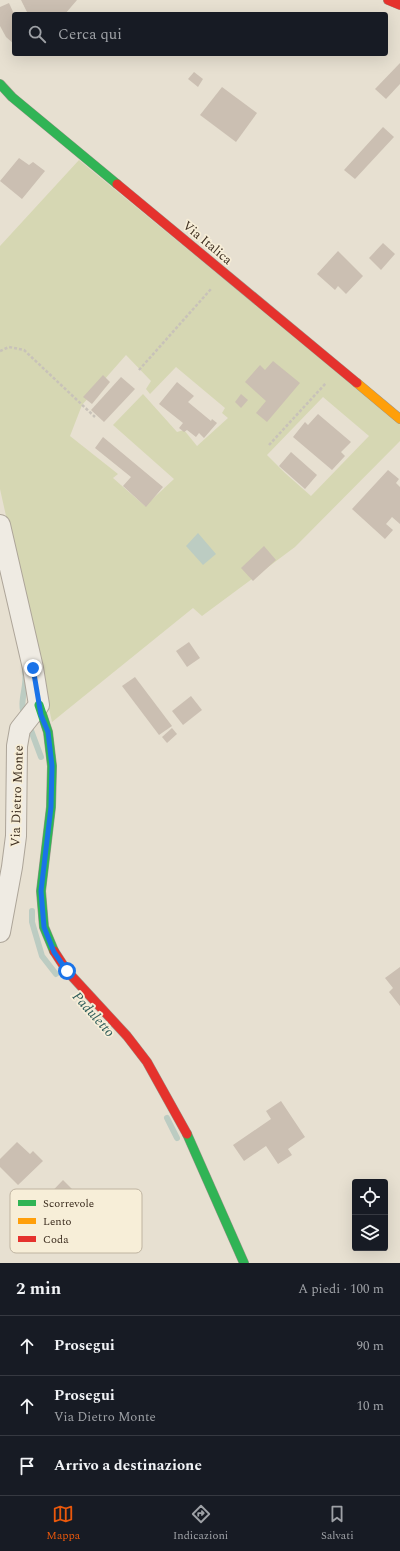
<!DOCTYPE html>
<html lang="it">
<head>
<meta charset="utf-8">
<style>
  body { margin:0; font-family:Spectral,serif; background:#242831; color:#f1f3f6 }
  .controls { position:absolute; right:12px; bottom:12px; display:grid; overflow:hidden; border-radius:4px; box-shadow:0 4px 16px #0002 }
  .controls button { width:36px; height:36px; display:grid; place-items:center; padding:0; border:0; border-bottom:1px solid #363941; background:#171b24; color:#f1f3f6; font:20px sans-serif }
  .stop { position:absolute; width:12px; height:12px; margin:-9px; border:3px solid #1a73e8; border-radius:50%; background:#fff }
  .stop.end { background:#1a73e8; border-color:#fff; box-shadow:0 1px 4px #0008 }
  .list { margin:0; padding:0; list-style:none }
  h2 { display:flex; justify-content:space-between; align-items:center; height:52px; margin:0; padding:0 16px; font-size:17px }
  h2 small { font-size:13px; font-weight:400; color:#9ea1a6 }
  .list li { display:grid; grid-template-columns:26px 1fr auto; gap:12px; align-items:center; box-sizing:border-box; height:60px; padding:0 16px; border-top:1px solid #363941 }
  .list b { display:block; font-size:15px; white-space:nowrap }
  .list p { margin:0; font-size:13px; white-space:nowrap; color:#9ea1a6 }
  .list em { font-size:13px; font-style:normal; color:#9ea1a6 }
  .icon { flex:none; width:22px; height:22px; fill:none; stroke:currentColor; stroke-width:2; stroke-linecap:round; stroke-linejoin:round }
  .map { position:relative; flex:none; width:400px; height:1263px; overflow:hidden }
  .search { position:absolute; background:#171b24; box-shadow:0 4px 16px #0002; left:12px; right:12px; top:12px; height:44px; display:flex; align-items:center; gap:10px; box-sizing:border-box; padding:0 14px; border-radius:4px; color:#9ea1a6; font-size:15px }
  .sheet { height:232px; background:#171b24 }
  nav { display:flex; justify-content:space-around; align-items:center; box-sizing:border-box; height:56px; border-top:1px solid #363941; background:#171b24; font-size:11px; color:#9ea1a6 }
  nav a { display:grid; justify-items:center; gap:2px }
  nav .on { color:#ea580c }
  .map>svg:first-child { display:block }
  .green { fill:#d6d7b3; fill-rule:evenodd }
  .water { fill:#bcccc2 }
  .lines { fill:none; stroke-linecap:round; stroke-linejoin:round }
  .stream { stroke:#bcccc2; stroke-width:6 }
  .building { fill:#cbbfb2 }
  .street-casing { stroke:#ada599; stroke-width:22 }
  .fast-casing { stroke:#9c958a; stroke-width:10 }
  .slow-casing { stroke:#9c958a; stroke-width:10 }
  .jam-casing { stroke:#9c958a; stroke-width:10 }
  .path { stroke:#c8c2b9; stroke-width:2.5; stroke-dasharray:3 2; stroke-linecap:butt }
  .street { stroke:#efebe3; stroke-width:20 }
  .fast { stroke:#30b455; stroke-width:9 }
  .slow { stroke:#ff9f0a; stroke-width:9 }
  .jam { stroke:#e5322d; stroke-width:9 }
  .route { stroke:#1a73e8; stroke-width:5 }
  .labels { text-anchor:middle; stroke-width:3.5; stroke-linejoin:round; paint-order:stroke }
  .street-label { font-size:13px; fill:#3d2e20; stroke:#f7eed8 }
  .water-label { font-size:14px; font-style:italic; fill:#2f5d5a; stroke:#f7eed8 }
  .key { fill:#f7eed8; stroke:#bfb4a1; stroke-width:1 }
  .key-label { font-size:11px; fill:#3d2e20 }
</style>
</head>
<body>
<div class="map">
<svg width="400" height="1263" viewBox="0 0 400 1263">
  <rect width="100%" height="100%" fill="#e7e0d1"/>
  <path class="green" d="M79,160L400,424V441L295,547L202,616L193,608L52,722L0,489V246ZM126,355L151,381L146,389L150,394L176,367L225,408L222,413L228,418L197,446L184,430L177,432L143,394L113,425L174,479L145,506L113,478L118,474L70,436L82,405ZM323,397L369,436L311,496L285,473L267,455Z"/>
  <polygon class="water" points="198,533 216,554 203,565 186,546"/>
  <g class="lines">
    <g class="stream">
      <path d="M25,672C28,686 18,702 25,716"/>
      <polyline points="29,725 41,757"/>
      <polyline points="32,911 32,922 42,956 56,974"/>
      <polyline points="167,1118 177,1138"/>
    </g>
  </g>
  <g class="building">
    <polygon points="21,0 77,0 65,14 25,14 27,12"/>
    <polygon points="9,3 14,14 14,44 6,37 0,26 0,7"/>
    <polygon points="400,63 400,84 386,99 375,89"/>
    <polygon points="194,72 203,79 198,87 188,79"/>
    <polygon points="222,87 257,113 236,142 200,115"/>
    <polygon points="383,127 394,137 355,179 344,170"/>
    <polygon points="19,158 29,165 33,162 45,171 22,199 0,181"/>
    <polygon points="383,243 395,254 381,270 369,258"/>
    <polygon points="338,251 363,276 346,294 338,286 335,290 317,274"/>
    <polygon points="273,361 300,383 267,422 256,413 266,401 245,382 260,365 265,370"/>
    <polygon points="103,375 110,382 92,404 83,397"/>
    <polygon points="121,377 135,389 104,422 91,410"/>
    <polygon points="177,382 194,396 188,402 211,421 212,419 217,423 204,438 199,433 196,437 187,430 184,432 179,428 183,423 159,404"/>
    <polygon points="241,394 248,400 241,408 235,402"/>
    <polygon points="318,414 351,442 341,452 345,456 332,470 293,437 305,422 308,425"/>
    <polygon points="103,437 163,487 146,507 123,486 131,477 95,448"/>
    <polygon points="291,452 317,475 305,489 279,466"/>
    <polygon points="388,470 399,479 396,483 400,487 400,524 392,517 386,524 393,530 385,539 352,509"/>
    <polygon points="264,546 276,560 253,581 241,568"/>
    <polygon points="189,642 200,658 187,667 176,651"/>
    <polygon points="135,677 172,726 159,735 122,686"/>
    <polygon points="191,696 202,710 183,725 172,711"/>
    <polygon points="172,728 177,734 167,743 162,737"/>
    <polygon points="400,967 400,1006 389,992 393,988 385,978"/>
    <polygon points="281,1101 305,1137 288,1149 292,1155 278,1164 266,1146 244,1161 233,1145 271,1119 266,1111"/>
    <polygon points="17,1142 30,1154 33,1151 43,1161 18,1185 0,1167 0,1159"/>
    <polygon points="63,1180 83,1200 61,1222 68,1229 83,1213 90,1221 63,1248 49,1235 56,1228 36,1208"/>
  </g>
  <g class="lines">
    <g class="street-casing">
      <polyline id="street" points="0,525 33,668 39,705 20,729 17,746 16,836 12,867 0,932"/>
    </g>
    <g class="fast-casing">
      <g id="fast">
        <polyline points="0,84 12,97 117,184"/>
        <polyline points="39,705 48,732 52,766 51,807 41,891 44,927 54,951"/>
        <polyline points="187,1134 244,1263"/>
      </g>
    </g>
    <g class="slow-casing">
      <polyline id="slow" points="357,383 400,419"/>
    </g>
    <g class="jam-casing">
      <g id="jam">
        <polyline points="388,0 400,5"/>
        <polyline points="117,184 357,383"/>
        <polyline points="54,951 67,971 127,1036 147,1062 187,1134"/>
      </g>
    </g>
    <g class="path">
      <polyline points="0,351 9,347 24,350 95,417"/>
      <polyline points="139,370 211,289"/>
      <polyline points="269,445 326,383"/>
    </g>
    <use href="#street" class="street"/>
    <use href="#fast" class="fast"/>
    <use href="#slow" class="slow"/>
    <use href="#jam" class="jam"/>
  </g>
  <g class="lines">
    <polyline class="route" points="33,668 41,715 48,732 52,766 51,807 41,891 44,927 54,952 67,971"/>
  </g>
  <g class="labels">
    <g class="street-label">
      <text transform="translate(208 242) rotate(40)" y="5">Via Italica</text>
      <text transform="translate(16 796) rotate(-88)" y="5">Via Dietro Monte</text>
    </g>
    <g class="water-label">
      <text transform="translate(94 1014) rotate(48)" y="5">Paduletto</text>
    </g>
  </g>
  <rect x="10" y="1189" width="132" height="64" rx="6" class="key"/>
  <rect x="18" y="1200" width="18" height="6" fill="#30b455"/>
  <rect x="18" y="1218" width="18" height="6" fill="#ff9f0a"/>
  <rect x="18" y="1236" width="18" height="6" fill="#e5322d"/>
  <g class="key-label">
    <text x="43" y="1207">Scorrevole</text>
    <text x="43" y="1225">Lento</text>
    <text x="43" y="1243">Coda</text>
  </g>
</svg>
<div class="controls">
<button><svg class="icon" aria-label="locate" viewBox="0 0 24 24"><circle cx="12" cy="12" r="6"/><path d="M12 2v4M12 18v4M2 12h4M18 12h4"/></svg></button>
<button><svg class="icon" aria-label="layers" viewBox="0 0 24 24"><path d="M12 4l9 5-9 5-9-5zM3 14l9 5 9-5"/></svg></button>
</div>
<div class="stop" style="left:67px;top:971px"></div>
<div class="stop end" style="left:33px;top:668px"></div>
<div class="search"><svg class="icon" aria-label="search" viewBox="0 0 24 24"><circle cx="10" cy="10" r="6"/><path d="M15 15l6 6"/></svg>Cerca qui</div>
</div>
<section class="sheet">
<h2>2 min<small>A piedi · 100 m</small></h2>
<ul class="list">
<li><svg class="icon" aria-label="ahead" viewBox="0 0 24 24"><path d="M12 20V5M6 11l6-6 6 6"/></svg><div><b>Prosegui</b></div><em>90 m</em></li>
<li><svg class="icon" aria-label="ahead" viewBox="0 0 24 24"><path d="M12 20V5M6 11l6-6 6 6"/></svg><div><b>Prosegui</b><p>Via Dietro Monte</p></div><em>10 m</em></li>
<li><svg class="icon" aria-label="arrive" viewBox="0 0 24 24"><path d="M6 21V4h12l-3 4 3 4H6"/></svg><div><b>Arrivo a destinazione</b></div></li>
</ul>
</section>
<nav>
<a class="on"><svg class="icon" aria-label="map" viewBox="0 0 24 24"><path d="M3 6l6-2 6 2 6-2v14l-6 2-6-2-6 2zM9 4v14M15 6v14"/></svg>Mappa</a>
<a><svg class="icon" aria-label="directions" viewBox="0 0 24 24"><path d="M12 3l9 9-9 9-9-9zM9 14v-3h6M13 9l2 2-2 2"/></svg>Indicazioni</a>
<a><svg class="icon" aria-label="saved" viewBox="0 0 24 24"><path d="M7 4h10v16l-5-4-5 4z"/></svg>Salvati</a>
</nav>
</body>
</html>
